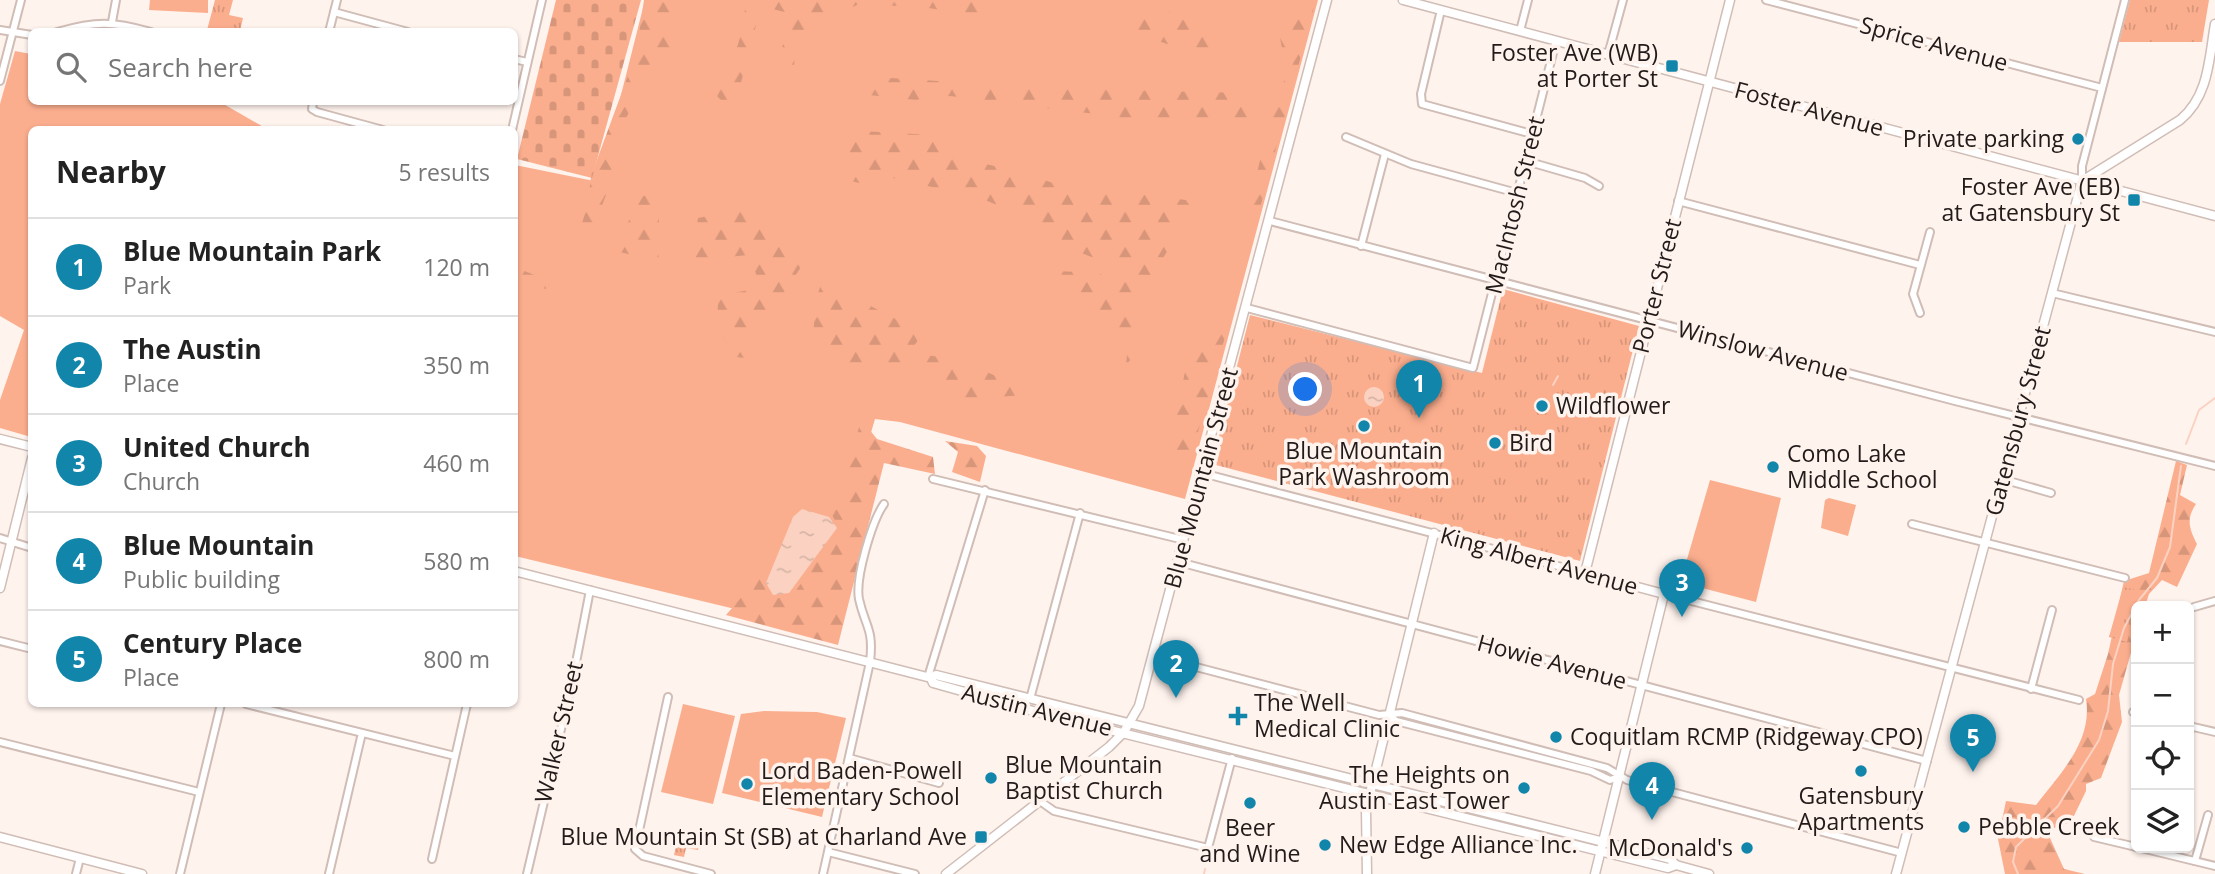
<!DOCTYPE html>
<html lang="en">
<head>
<meta charset="utf-8">
<style>
  body { margin:0; font-family:"Open Sans",sans-serif; background:#f2f2f2; color:#222 }
  .controls { position:absolute; right:21px; bottom:21px; display:grid; overflow:hidden; border-radius:10px; box-shadow:0 2px 5px #0004 }
  .controls button { width:63px; height:63px; display:grid; place-items:center; padding:0; border:0; border-bottom:2px solid #e0e0e0; background:#fff; color:#222; font:35px sans-serif }
  .you { position:absolute; left:1306px; top:390px; width:24px; height:24px; margin:-18px; border:5px solid #fff; border-radius:50%; background:#1a73e8; box-shadow:0 0 0 10px #1a73e833 }
  .badge { display:grid; place-items:center; width:46px; height:46px; border-radius:50%; background:#1285ab; color:#fff; font-size:23px; font-weight:700 }
  .pin { position:absolute; translate:-50% -58px; filter:drop-shadow(0 2px 4px #0008) }
  .pin::after { content:''; position:absolute; top:37px; width:24px; height:21px; background:inherit; clip-path:polygon(0 0,100% 0,50% 100%) }
  .list { margin:0; padding:0; list-style:none }
  h2 { display:flex; justify-content:space-between; align-items:center; height:91px; margin:0; padding:0 28px; font-size:30px }
  h2 small { font-size:23px; font-weight:400; color:#767676 }
  .list li { display:grid; grid-template-columns:46px 1fr auto; gap:21px; align-items:center; box-sizing:border-box; height:98px; padding:0 28px; border-top:2px solid #e0e0e0 }
  .list b { display:block; font-size:26px; white-space:nowrap }
  .list p { margin:0; font-size:23px; white-space:nowrap; color:#767676 }
  .list em { font-size:23px; font-style:normal; color:#767676 }
  .icon { flex:none; width:38px; height:38px; fill:none; stroke:currentColor; stroke-width:2; stroke-linecap:round; stroke-linejoin:round }
  .map { position:relative; flex:none; width:2215px; height:874px; overflow:hidden }
  .search { position:absolute; background:#fff; box-shadow:0 2px 5px #0004; left:28px; top:28px; width:490px; height:77px; display:flex; align-items:center; gap:18px; box-sizing:border-box; padding:0 24px; border-radius:10px; color:#767676; font-size:26px }
  .panel { position:absolute; background:#fff; box-shadow:0 2px 5px #0004; left:28px; top:126px; width:490px; height:581px; border-radius:10px }
  .map>svg:first-child { display:block }
  .grass { fill:#fbae8e }
  .forest { fill:url(#forest-firs) }
  .cemetery { fill:url(#cemetery-stones) }
  .park { fill:url(#park-tufts) }
  .water { fill:url(#water-ripples) }
  .lines { fill:none; stroke-linecap:round; stroke-linejoin:round }
  .stream { stroke:#fbd2c2; stroke-width:2 }
  .street-casing { stroke:#d0bdb6; stroke-width:10 }
  .secondary-casing { stroke:#d0bdb6; stroke-width:11 }
  .street { stroke:#fff; stroke-width:6 }
  .secondary { stroke:#fff; stroke-width:8 }
  .poi-dot { fill:#1285ab; stroke:#fff3ee; stroke-width:2.5 }
  .labels { text-anchor:middle; stroke-width:7; stroke-linejoin:round; paint-order:stroke }
  .street-label { font-size:23px; fill:#221b19; stroke:#fff3ee }
  .poi-label { font-size:23px; fill:#221b19; stroke:#fff3ee; text-anchor:start }
</style>
</head>
<body>
<div class="map">
<svg width="2215" height="874" viewBox="0 0 2215 874">
  <defs>
    <pattern id="forest-firs" width="22" height="20" patternUnits="userSpaceOnUse" patternTransform="scale(1.75)"><rect width="22" height="20" fill="#fbae8e"/><path d="M5 1l3.5 6h-7zM16 11l3.5 6h-7z" fill="#d7957a"/></pattern>
    <pattern id="cemetery-stones" width="16" height="16" patternUnits="userSpaceOnUse" patternTransform="scale(1.75)"><rect width="16" height="16" fill="#fbae8e"/><path d="M2 7V4a2 2 0 0 1 4 0v3zM10 15v-3a2 2 0 0 1 4 0v3z" fill="#d7957a"/></pattern>
    <pattern id="park-tufts" width="24" height="20" patternUnits="userSpaceOnUse" patternTransform="scale(1.75)"><rect width="24" height="20" fill="#fbae8e"/><path d="M3 7l-1-3M5 7V3M7 7l1-3M15 17l-1-3M17 17v-4M19 17l1-3" fill="none" stroke="#d7957a"/></pattern>
    <pattern id="water-ripples" width="26" height="14" patternUnits="userSpaceOnUse" patternTransform="scale(1.75)"><rect width="26" height="14" fill="#fbd2c2"/><path d="M2 4q2-2 4 0t4 0M15 11q2-2 4 0t4 0" fill="none" stroke="#d7b4a6"/></pattern>
  </defs>
  <rect width="100%" height="100%" fill="#fff3ee"/>
  <g class="grass">
    <polygon points="150,0 208,0 208,13 149,10"/>
    <polygon points="645,0 1318,0 1185,499 900,422 875,419 814,628 515,556 515,165 599,182"/>
    <polygon points="15,51 31,54 32,102 220,102 267,129 32,130 31,437 0,428 0,400 24,330 0,316 0,104"/>
    <polygon points="1710,480 1781,498 1756,602 1683,583 1681,580"/>
    <polygon points="1829,498 1856,505 1848,536 1821,528 1825,500"/>
    <polygon points="683,704 735,716 713,804 661,792"/>
    <polygon points="764,711 817,712 846,718 822,817 722,793 741,714"/>
  </g>
  <g class="forest">
    <polygon points="644,0 677,0 672,17 676,35 666,58 644,80 621,129 615,171 589,240 578,237 588,203 591,176 636,54"/>
    <path d="M745,0H992L986,16L921,7L859,4L796,34L794,69L779,58L792,14L761,6L736,102L730,109L717,96C730,65 746,35 745,0Z"/>
    <polygon points="1279,0 1316,0 1260,208 1249,205 1269,124 1287,73 1280,38 1289,18 1288,8"/>
    <path d="M1113,11L1141,19L1169,12L1211,35L1215,48C1193,60 1132,30 1108,21Z"/>
    <polygon points="890,78 1064,89 1249,93 1251,122 1214,115 1202,122 1148,124 1112,116 950,96 915,100 869,95 867,91"/>
    <path d="M861,131L933,135L963,159L1017,171L1059,185L1186,200L1195,212C1167,250 1124,308 1133,358L1126,364L1128,348L1079,300L1050,279L1056,271L1099,273L1120,287L1124,270L1074,250L1017,213L980,198L893,178L884,189L851,181L838,156Z"/>
    <polygon points="666,192 659,218 658,289 656,261 612,250 643,196"/>
    <polygon points="749,208 762,211 807,258 755,336 747,358 735,357 717,327 718,302 726,294 762,288 748,255 709,259 703,276 691,262 698,218"/>
    <polygon points="515,267 544,279 546,289 515,279"/>
    <polygon points="822,281 923,333 896,372 852,365 813,346 815,303"/>
    <polygon points="1227,330 1186,474 1171,470 1175,423 1190,346"/>
    <path d="M926,355C962,359 997,373 1026,395L966,399L921,381Z"/>
    <polygon points="861,419 877,439 933,457 935,474 884,463 838,645 726,615 752,585 757,574 772,599 792,596 840,529 828,508 843,492"/>
    <polygon points="945,441 977,446 986,456 980,482 952,472 958,452"/>
    <path d="M2176,461L2187,465L2180,495L2196,504C2186,519 2189,528 2197,544L2177,587L2162,580L2149,594L2145,606H2136V635L2119,695L2122,722L2101,778L2086,784V791L2071,822L2054,828L2050,838L2064,869L2085,874H2005L1998,839L2006,801L2036,805C2060,774 2093,741 2086,699L2095,694L2108,654L2124,581L2149,573Z"/>
  </g>
  <polygon class="cemetery" points="556,0 641,0 592,178 517,159"/>
  <g class="park">
    <polygon points="215,0 233,0 229,15 243,18 240,31 207,30"/>
    <polygon points="2130,0 2209,0 2202,42 2119,42"/>
    <polygon points="1503,289 1639,326 1580,561 1212,464 1250,315 1482,373"/>
    <polygon points="2123,587 2141,591 2127,642 2109,637"/>
    <polygon points="666,834 700,841 698,850 686,848 684,857 674,855 676,846 664,844"/>
  </g>
  <g class="water">
    <circle cx="1374" cy="397" r="10"/>
    <polygon points="802,509 829,517 837,528 789,593 773,595 766,583 793,517"/>
  </g>
  <g class="lines">
    <g class="stream">
      <polyline points="1553,385 1558,376"/>
      <polyline points="2186,444 2199,410 2215,398"/>
      <polyline points="1204,874 1205,869"/>
      <polyline points="2018,874 2013,862 2016,847 2058,806 2099,740 2108,711 2113,664 2124,628 2139,600 2157,578 2170,547 2181,466"/>
    </g>
    <g class="street-casing">
      <g id="street">
        <polyline points="1766,0 2102,88"/>
        <polyline points="1441,10 1421,94 1422,104 1532,134"/>
        <polyline points="334,12 408,32"/>
        <polyline points="112,22 116,0"/>
        <polyline points="0,30 32,35"/>
        <polyline points="1520,31 1528,0"/>
        <path d="M57,32C96,21 112,21 151,32"/>
        <polyline points="329,32 337,0"/>
        <polyline points="1608,55 1623,0"/>
        <polyline points="514,59 527,62"/>
        <polyline points="0,81 21,0"/>
        <polyline points="313,102 312,109 317,112 383,130"/>
        <polyline points="512,130 542,0"/>
        <polyline points="1346,137 1411,164 1517,193"/>
        <polyline points="1526,161 1585,178 1599,186"/>
        <polyline points="2082,181 2082,166 2125,0"/>
        <polyline points="1678,201 1920,265"/>
        <polyline points="1270,221 1955,401 2215,466"/>
        <polyline points="1361,246 1385,154"/>
        <polyline points="2052,293 2215,332"/>
        <polyline points="1247,308 1473,368 1556,41"/>
        <polyline points="1920,313 1913,294 1930,232"/>
        <polyline points="1202,473 1585,573"/>
        <polyline points="933,479 1184,540"/>
        <polyline points="2002,479 2051,493"/>
        <polyline points="1912,524 2125,578"/>
        <polyline points="0,538 32,548"/>
        <polyline points="1179,562 1927,761"/>
        <polyline points="1664,594 2079,700"/>
        <polyline points="2194,607 2215,601"/>
        <polyline points="0,641 32,649"/>
        <polyline points="1154,656 1379,715 1402,713 1607,768 1627,780 1902,853"/>
        <polyline points="928,677 985,490"/>
        <polyline points="2031,689 2052,610"/>
        <polyline points="668,697 635,849 643,856 711,874"/>
        <polyline points="1030,699 1080,513"/>
        <polyline points="246,704 455,756"/>
        <polyline points="2133,712 2136,713"/>
        <polyline points="1390,715 1396,721 1591,771 1610,780 1619,777"/>
        <polyline points="2189,726 2215,732"/>
        <polyline points="0,742 199,792"/>
        <polyline points="849,758 939,783"/>
        <polyline points="1040,801 1054,811 1208,848 1232,758"/>
        <polyline points="2094,837 2136,847"/>
        <polyline points="2141,848 2215,866"/>
        <polyline points="828,852 915,874"/>
        <polyline points="432,859 467,704"/>
        <polyline points="2195,861 2208,815"/>
        <polyline points="76,874 80,858"/>
        <polyline points="180,874 221,704"/>
        <polyline points="329,874 362,733"/>
        <polyline points="527,874 573,678 590,590"/>
        <path d="M823,874L870,662C874,628 865,627 859,599C855,578 872,521 884,504"/>
      </g>
    </g>
    <g class="secondary-casing">
      <g id="secondary">
        <polyline points="1403,0 2215,216"/>
        <polyline points="0,439 32,447"/>
        <polyline points="514,571 931,678 936,675 1596,840 1670,859 1676,865 1709,874"/>
        <polyline points="0,588 32,458"/>
        <polyline points="931,678 933,683 1033,711 1668,868 1676,865"/>
        <polyline points="0,837 142,874"/>
        <polyline points="946,874 1109,747 1124,732 1139,706 1327,0"/>
        <polyline points="1367,874 1366,810 1434,533"/>
        <polyline points="1595,874 1664,594 1585,573 1730,0"/>
        <path d="M1896,874L2082,181L2180,120C2209,96 2209,59 2215,24"/>
      </g>
    </g>
    <use href="#street" class="street"/>
    <use href="#secondary" class="secondary"/>
  </g>
  <g class="poi-dot">
    <rect x="1665" y="59" width="14" height="14" rx="3.5"/>
    <circle cx="2078" cy="139" r="7"/>
    <rect x="2127" y="193" width="14" height="14" rx="3.5"/>
    <circle cx="1542" cy="406" r="7"/>
    <circle cx="1364" cy="426" r="7"/>
    <circle cx="1495" cy="443" r="7"/>
    <circle cx="1773" cy="467" r="7"/>
    <path d="M1234.5 705.5h7v7h7v7h-7v7h-7v-7h-7v-7h7z"/>
    <circle cx="1556" cy="737" r="7"/>
    <circle cx="1861" cy="771" r="7"/>
    <circle cx="991" cy="778" r="7"/>
    <circle cx="747" cy="784" r="7"/>
    <circle cx="1524" cy="788" r="7"/>
    <circle cx="1250" cy="803" r="7"/>
    <circle cx="1964" cy="827" r="7"/>
    <rect x="974" y="830" width="14" height="14" rx="3.5"/>
    <circle cx="1325" cy="845" r="7"/>
    <circle cx="1747" cy="848" r="7"/>
  </g>
  <g class="labels">
    <g class="street-label">
      <text transform="translate(1934 44) rotate(15)" y="8">Sprice Avenue</text>
      <text transform="translate(1809 109) rotate(15)" y="8">Foster Avenue</text>
      <text transform="translate(1515 205) rotate(-76)" y="8">MacIntosh Street</text>
      <text transform="translate(1657 286) rotate(-76)" y="8">Porter Street</text>
      <text transform="translate(1763 351) rotate(15)" y="8">Winslow Avenue</text>
      <text transform="translate(2018 421) rotate(-75)" y="8">Gatensbury Street</text>
      <text transform="translate(1201 478) rotate(-75)" y="8">Blue Mountain Street</text>
      <text transform="translate(1539 561) rotate(15)" y="8">King Albert Avenue</text>
      <text transform="translate(1552 662) rotate(15)" y="8">Howie Avenue</text>
      <text transform="translate(1037 710) rotate(14)" y="8">Austin Avenue</text>
      <text transform="translate(559 732) rotate(-77)" y="8">Walker Street</text>
    </g>
    <g class="poi-label">
      <text x="1658" y="61" text-anchor="end">Foster Ave (WB)<tspan x="1658" dy="26">at Porter St</tspan></text>
      <text x="2064" y="147" text-anchor="end">Private parking</text>
      <text x="2120" y="195" text-anchor="end">Foster Ave (EB)<tspan x="2120" dy="26">at Gatensbury St</tspan></text>
      <text x="1556" y="414">Wildflower</text>
      <text x="1509" y="451">Bird</text>
      <text x="1364" y="459" text-anchor="middle">Blue Mountain<tspan x="1364" dy="26">Park Washroom</tspan></text>
      <text x="1787" y="462">Como Lake<tspan x="1787" dy="26">Middle School</tspan></text>
      <text x="1254" y="711">The Well<tspan x="1254" dy="26">Medical Clinic</tspan></text>
      <text x="1570" y="745">Coquitlam RCMP (Ridgeway CPO)</text>
      <text x="1005" y="773">Blue Mountain<tspan x="1005" dy="26">Baptist Church</tspan></text>
      <text x="761" y="779">Lord Baden-Powell<tspan x="761" dy="26">Elementary School</tspan></text>
      <text x="1510" y="783" text-anchor="end">The Heights on<tspan x="1510" dy="26">Austin East Tower</tspan></text>
      <text x="1861" y="804" text-anchor="middle">Gatensbury<tspan x="1861" dy="26">Apartments</tspan></text>
      <text x="1978" y="835">Pebble Creek</text>
      <text x="1250" y="836" text-anchor="middle">Beer<tspan x="1250" dy="26">and Wine</tspan></text>
      <text x="967" y="845" text-anchor="end">Blue Mountain St (SB) at Charland Ave</text>
      <text x="1339" y="853">New Edge Alliance Inc.</text>
      <text x="1733" y="856" text-anchor="end">McDonald's</text>
    </g>
  </g>
</svg>
<div class="controls">
<button>+</button>
<button>−</button>
<button><svg class="icon" aria-label="locate" viewBox="0 0 24 24"><circle cx="12" cy="12" r="6"/><path d="M12 2v4M12 18v4M2 12h4M18 12h4"/></svg></button>
<button><svg class="icon" aria-label="layers" viewBox="0 0 24 24"><path d="M12 4l9 5-9 5-9-5zM3 14l9 5 9-5"/></svg></button>
</div>
<div class="you"></div>
<div class="pin badge" style="left:1419px;top:418px">1</div>
<div class="pin badge" style="left:1176px;top:698px">2</div>
<div class="pin badge" style="left:1682px;top:617px">3</div>
<div class="pin badge" style="left:1652px;top:820px">4</div>
<div class="pin badge" style="left:1973px;top:772px">5</div>
<div class="search"><svg class="icon" aria-label="search" viewBox="0 0 24 24"><circle cx="10" cy="10" r="6"/><path d="M15 15l6 6"/></svg>Search here</div>
<section class="panel">
<h2>Nearby<small>5 results</small></h2>
<ul class="list">
<li><span class="badge">1</span><div><b>Blue Mountain Park</b><p>Park</p></div><em>120 m</em></li>
<li><span class="badge">2</span><div><b>The Austin</b><p>Place</p></div><em>350 m</em></li>
<li><span class="badge">3</span><div><b>United Church</b><p>Church</p></div><em>460 m</em></li>
<li><span class="badge">4</span><div><b>Blue Mountain</b><p>Public building</p></div><em>580 m</em></li>
<li><span class="badge">5</span><div><b>Century Place</b><p>Place</p></div><em>800 m</em></li>
</ul>
</section>
</div>
</body>
</html>
